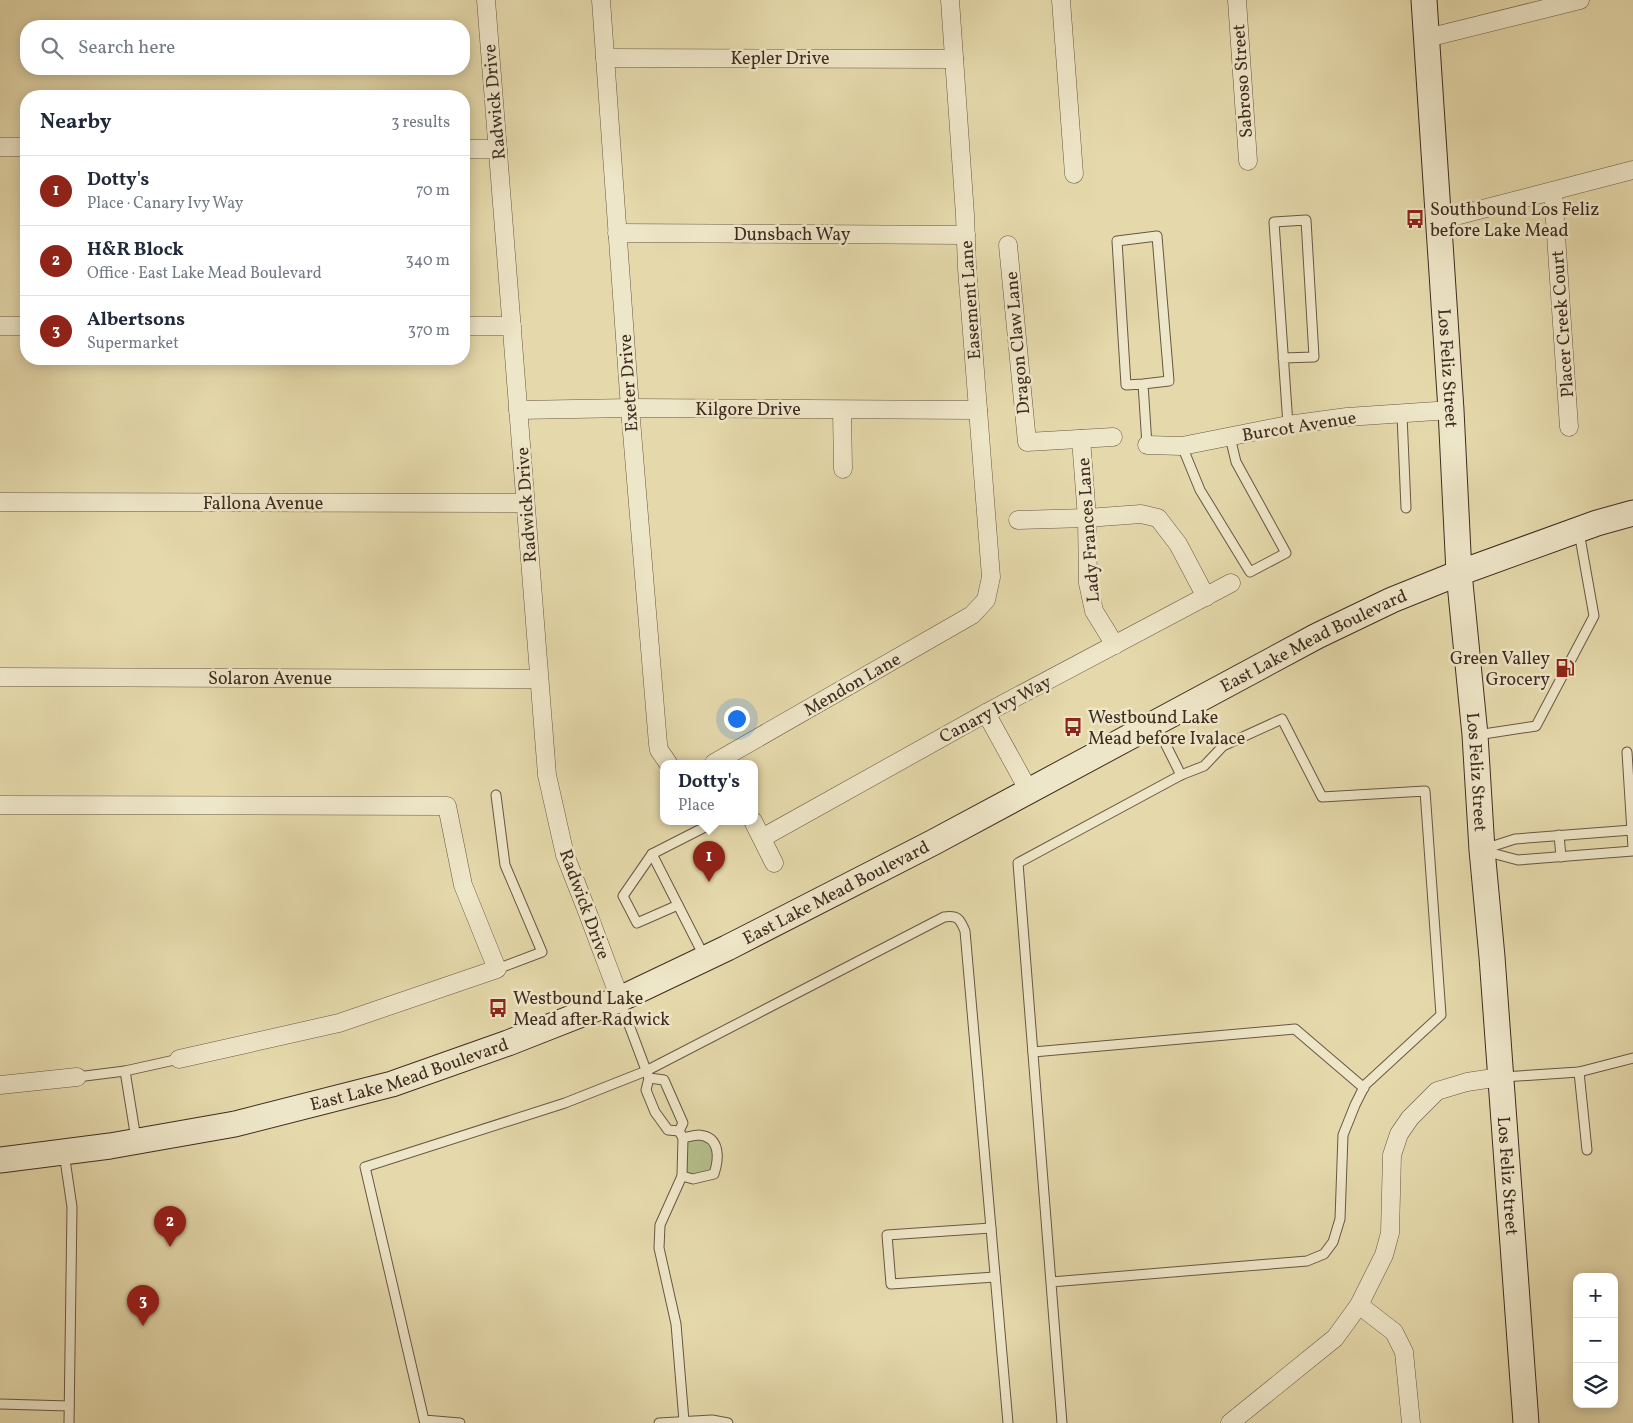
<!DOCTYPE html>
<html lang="en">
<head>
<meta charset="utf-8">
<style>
  body { margin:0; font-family:Vollkorn,serif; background:#f6f6f7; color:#1f2937 }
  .controls { position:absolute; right:15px; bottom:15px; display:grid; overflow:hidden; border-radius:10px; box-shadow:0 2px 12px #0003 }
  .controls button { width:45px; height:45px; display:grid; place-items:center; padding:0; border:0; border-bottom:1px solid #e0e1e3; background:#fff; color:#1f2937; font:25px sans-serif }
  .you { position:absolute; left:736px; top:718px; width:18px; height:18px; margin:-12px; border:4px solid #fff; border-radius:50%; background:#1a73e8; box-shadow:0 0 0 8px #1a73e833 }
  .badge { display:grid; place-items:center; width:32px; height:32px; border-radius:50%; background:#8f2418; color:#fff; font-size:16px; font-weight:700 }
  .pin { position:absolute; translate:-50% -41px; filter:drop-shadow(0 1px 2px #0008) }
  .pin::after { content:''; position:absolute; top:26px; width:18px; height:15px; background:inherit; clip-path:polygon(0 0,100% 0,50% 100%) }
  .popup { position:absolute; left:660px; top:760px; width:98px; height:65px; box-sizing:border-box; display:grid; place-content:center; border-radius:10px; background:#fff; filter:drop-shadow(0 1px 4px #0005); font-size:16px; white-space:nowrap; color:#747a83 }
  .popup b { font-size:19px; color:#1f2937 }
  .popup::after { content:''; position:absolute; left:50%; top:100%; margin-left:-10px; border:10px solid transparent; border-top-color:#fff }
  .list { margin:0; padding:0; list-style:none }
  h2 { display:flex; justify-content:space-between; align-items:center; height:65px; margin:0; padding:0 20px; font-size:21px }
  h2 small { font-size:16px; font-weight:400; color:#747a83 }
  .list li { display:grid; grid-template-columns:32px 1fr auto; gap:15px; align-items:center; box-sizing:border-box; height:70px; padding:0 20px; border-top:1px solid #e0e1e3 }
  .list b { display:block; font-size:19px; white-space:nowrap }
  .list p { margin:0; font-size:16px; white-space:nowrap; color:#747a83 }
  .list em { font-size:16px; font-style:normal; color:#747a83 }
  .icon { flex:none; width:28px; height:28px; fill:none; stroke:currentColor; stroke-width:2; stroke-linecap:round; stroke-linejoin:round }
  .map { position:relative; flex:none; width:1633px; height:1423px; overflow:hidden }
  .search { position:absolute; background:#fff; box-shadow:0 2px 12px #0003; left:20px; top:20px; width:450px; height:55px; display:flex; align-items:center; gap:12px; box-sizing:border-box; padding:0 18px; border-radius:20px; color:#747a83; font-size:19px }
  .panel { position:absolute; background:#fff; box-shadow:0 2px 12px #0003; left:20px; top:90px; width:450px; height:275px; border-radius:20px }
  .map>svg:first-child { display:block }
  .green { fill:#b4bf8a; stroke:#7a7656 }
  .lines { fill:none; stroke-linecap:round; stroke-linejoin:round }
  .lane-casing { stroke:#685744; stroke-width:11 }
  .street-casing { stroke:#685744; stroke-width:19 }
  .secondary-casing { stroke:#3f2c21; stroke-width:27 }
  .lane { stroke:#eee6c8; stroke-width:9 }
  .street { stroke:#eee6c8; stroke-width:18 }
  .secondary { stroke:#eee6c8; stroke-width:25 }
  .labels { text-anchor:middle; stroke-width:5; stroke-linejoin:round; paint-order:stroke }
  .street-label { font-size:18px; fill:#3f2c21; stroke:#eee6c8 }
  .poi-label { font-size:18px; fill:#3f2c21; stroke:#eee6c8; text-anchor:start }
</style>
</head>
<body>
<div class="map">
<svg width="1633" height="1423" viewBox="0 0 1633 1423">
  <rect width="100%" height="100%" fill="#e5d9ab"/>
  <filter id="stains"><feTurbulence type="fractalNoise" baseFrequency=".004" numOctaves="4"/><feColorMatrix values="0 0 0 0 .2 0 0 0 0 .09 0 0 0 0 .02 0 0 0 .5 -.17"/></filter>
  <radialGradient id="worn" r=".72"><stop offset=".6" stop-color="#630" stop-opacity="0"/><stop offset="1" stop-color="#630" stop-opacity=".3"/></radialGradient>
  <polygon class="green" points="700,1135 717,1148 714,1174 682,1176 683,1138"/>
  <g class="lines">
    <g class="lane-casing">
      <g id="lane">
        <polyline points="1283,358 1314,357 1306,220 1274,222 1288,425"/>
        <polyline points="1143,384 1169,381 1157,236 1117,241 1126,385 1143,384 1147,445"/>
        <polyline points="1402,415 1406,508"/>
        <polyline points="1182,446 1200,490 1250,572 1286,553 1236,462 1230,437"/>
        <polyline points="1155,723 1181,775"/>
        <polyline points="1477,735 1536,726 1594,616 1579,532"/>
        <polyline points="1627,752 1633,848"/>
        <polyline points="496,795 505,865 542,952 497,969"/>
        <polyline points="1559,835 1561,857"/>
        <polyline points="1484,849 1515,839 1632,830"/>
        <polyline points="1484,851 1518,860 1633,851"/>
        <polyline points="652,854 623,896 637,923 678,905"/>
        <polyline points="704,956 652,854 705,827"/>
        <polyline points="620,1001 649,1078 646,1090 655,1112 668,1130 679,1131"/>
        <polyline points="1033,1052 1295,1029 1364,1088"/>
        <polyline points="125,1071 136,1139"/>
        <polyline points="1579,1072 1587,1150"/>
        <polyline points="77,1077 125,1071 179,1059"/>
        <polyline points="1503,1077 1579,1072 1633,1058"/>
        <polyline points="649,1078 664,1080 683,1123 679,1131"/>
        <polyline points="679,1131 683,1138 682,1176 660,1225 659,1248 676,1324 684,1421"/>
        <polyline points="64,1153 72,1207 69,1423"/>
        <path d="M682,1176L693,1179L714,1174C719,1159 721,1137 699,1135C694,1135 688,1137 683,1138"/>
        <polyline points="991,1228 887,1235 891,1284 995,1277"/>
        <polyline points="1051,1282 1307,1261 1324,1254 1333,1242 1340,1219 1343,1135 1355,1105 1365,1085 1441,1015 1425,791 1322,797 1282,719 1223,746 1204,766 1181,775 1018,863 1062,1423"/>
        <polyline points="0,1404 69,1406"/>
        <path d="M460,1423L424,1420L365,1167L565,1103L646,1071L944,917C958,915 960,919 965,931L1008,1423"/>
        <polyline points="659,1423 712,1420 728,1423"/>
      </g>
    </g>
    <g class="street-casing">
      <g id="street">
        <polyline points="486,0 547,775 565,855 587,911 620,999"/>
        <polyline points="601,0 630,408 658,744 659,750 668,763"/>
        <polyline points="1061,0 1074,174"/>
        <polyline points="1237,0 1248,161"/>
        <polyline points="1427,38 1580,0"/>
        <polyline points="605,58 954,59"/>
        <polyline points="0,147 26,147"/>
        <polyline points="464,149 498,149"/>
        <polyline points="1553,191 1569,427"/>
        <polyline points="1440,220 1633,170"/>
        <polyline points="617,233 966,235"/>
        <polyline points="1008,245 1027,442 1113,437"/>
        <polyline points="0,326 26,326"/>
        <polyline points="464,326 512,326"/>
        <polyline points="518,410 630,408 978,410"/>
        <polyline points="842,410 843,469"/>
        <polyline points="1081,439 1087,518 1088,583 1094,611 1115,645"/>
        <polyline points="1147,445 1182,446 1288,425 1347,417 1451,410"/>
        <polyline points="0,502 525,503"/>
        <polyline points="1018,520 1087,518 1141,514 1158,518 1178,544 1206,597"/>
        <polyline points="0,677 539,679"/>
        <polyline points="986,713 1029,791"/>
        <polyline points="714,763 972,615 986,600 991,577 967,268 965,215 950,0"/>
        <polyline points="0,805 447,806 463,885 497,969 339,1023 179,1059"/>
        <polyline points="753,821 774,863"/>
        <polyline points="762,838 986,713 1231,583"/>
        <polyline points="0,1085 77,1077"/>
        <polyline points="1359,1305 1394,1332 1404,1352 1411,1423"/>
        <polyline points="1230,1423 1335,1338 1359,1305 1384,1255 1390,1233 1392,1155 1399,1134 1410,1118 1437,1091 1467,1082 1500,1077"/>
      </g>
    </g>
    <g class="secondary-casing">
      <g id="secondary">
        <path id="s1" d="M1424,0L1451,410L1459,573L1475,735L1482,850L1492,957L1526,1423"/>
        <path id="s2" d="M0,1160L110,1146L235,1124L392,1084L508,1043L620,999L727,948L934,842L1317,636L1392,600L1459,573L1597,523L1633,513"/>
      </g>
    </g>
    <use href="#lane" class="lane"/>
    <use href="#street" class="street"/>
    <use href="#secondary" class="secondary"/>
  </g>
  <defs>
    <g id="bus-bare" transform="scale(1.5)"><path d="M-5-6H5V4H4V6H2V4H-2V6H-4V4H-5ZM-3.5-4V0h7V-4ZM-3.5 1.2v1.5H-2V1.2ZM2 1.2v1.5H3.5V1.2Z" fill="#8f2418" stroke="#eee6c8" stroke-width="2.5" paint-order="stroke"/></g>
    <g id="fuel-bare" transform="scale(1.5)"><path d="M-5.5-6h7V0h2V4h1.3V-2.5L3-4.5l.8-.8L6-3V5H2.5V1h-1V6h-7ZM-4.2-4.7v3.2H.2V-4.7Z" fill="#8f2418" stroke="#eee6c8" stroke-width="2.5" paint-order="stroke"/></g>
  </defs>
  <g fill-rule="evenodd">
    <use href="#bus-bare" x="1415" y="219"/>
    <use href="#fuel-bare" x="1565" y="668"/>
    <use href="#bus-bare" x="1073" y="727"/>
    <use href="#bus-bare" x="498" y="1008"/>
  </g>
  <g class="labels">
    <g class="street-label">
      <text x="780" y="64">Kepler Drive</text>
      <text transform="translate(1242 81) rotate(-94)" y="6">Sabroso Street</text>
      <text transform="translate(494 102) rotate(-95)" y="6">Radwick Drive</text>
      <text x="792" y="240">Dunsbach Way</text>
      <text transform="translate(970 300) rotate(-94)" y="6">Easement Lane</text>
      <text transform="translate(1562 324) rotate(-94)" y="6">Placer Creek Court</text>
      <text transform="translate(1017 343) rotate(-95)" y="6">Dragon Claw Lane</text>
      <text dy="6" stroke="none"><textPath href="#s1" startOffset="369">Los Feliz Street</textPath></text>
      <text transform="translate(628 383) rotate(-94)" y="6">Exeter Drive</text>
      <text x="748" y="415">Kilgore Drive</text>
      <text transform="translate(1299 426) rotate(-9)" y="6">Burcot Avenue</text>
      <text x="263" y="509">Fallona Avenue</text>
      <text transform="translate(526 505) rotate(-94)" y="6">Radwick Drive</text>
      <text transform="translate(1088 530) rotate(-94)" y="6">Lady Frances Lane</text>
      <text dy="6" stroke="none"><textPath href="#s2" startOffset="1424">East Lake Mead Boulevard</textPath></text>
      <text x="270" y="684">Solaron Avenue</text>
      <text transform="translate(852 684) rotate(-30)" y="6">Mendon Lane</text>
      <text transform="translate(995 709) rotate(-28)" y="6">Canary Ivy Way</text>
      <text dy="6" stroke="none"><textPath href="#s1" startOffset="774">Los Feliz Street</textPath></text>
      <text dy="6" stroke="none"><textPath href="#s2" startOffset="884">East Lake Mead Boulevard</textPath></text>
      <text transform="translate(585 904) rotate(70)" y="6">Radwick Drive</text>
      <text dy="6" stroke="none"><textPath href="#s2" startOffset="419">East Lake Mead Boulevard</textPath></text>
      <text dy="6" stroke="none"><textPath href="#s1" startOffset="1179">Los Feliz Street</textPath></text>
    </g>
    <g class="poi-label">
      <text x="1430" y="215">Southbound Los Feliz<tspan x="1430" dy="21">before Lake Mead</tspan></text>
      <text x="1550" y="664" text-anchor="end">Green Valley<tspan x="1550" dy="21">Grocery</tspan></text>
      <text x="1088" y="723">Westbound Lake<tspan x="1088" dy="21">Mead before Ivalace</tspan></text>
      <text x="513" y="1004">Westbound Lake<tspan x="513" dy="21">Mead after Radwick</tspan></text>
    </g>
  </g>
  <rect width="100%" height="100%" filter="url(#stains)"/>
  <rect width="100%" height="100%" fill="url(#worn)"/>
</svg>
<div class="controls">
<button>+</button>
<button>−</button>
<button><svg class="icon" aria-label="layers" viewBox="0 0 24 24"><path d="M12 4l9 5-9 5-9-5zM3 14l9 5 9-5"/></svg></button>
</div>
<div class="you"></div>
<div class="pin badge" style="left:709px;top:882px">1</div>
<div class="popup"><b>Dotty's</b>Place</div>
<div class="pin badge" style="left:170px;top:1247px">2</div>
<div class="pin badge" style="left:143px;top:1326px">3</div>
<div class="search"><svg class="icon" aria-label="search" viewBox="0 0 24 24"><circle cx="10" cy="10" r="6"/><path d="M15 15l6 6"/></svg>Search here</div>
<section class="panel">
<h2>Nearby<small>3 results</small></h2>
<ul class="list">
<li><span class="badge">1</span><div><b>Dotty's</b><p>Place · Canary Ivy Way</p></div><em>70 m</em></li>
<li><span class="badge">2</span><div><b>H&amp;R Block</b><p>Office · East Lake Mead Boulevard</p></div><em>340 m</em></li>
<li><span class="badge">3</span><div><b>Albertsons</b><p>Supermarket</p></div><em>370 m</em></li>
</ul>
</section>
</div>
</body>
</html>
